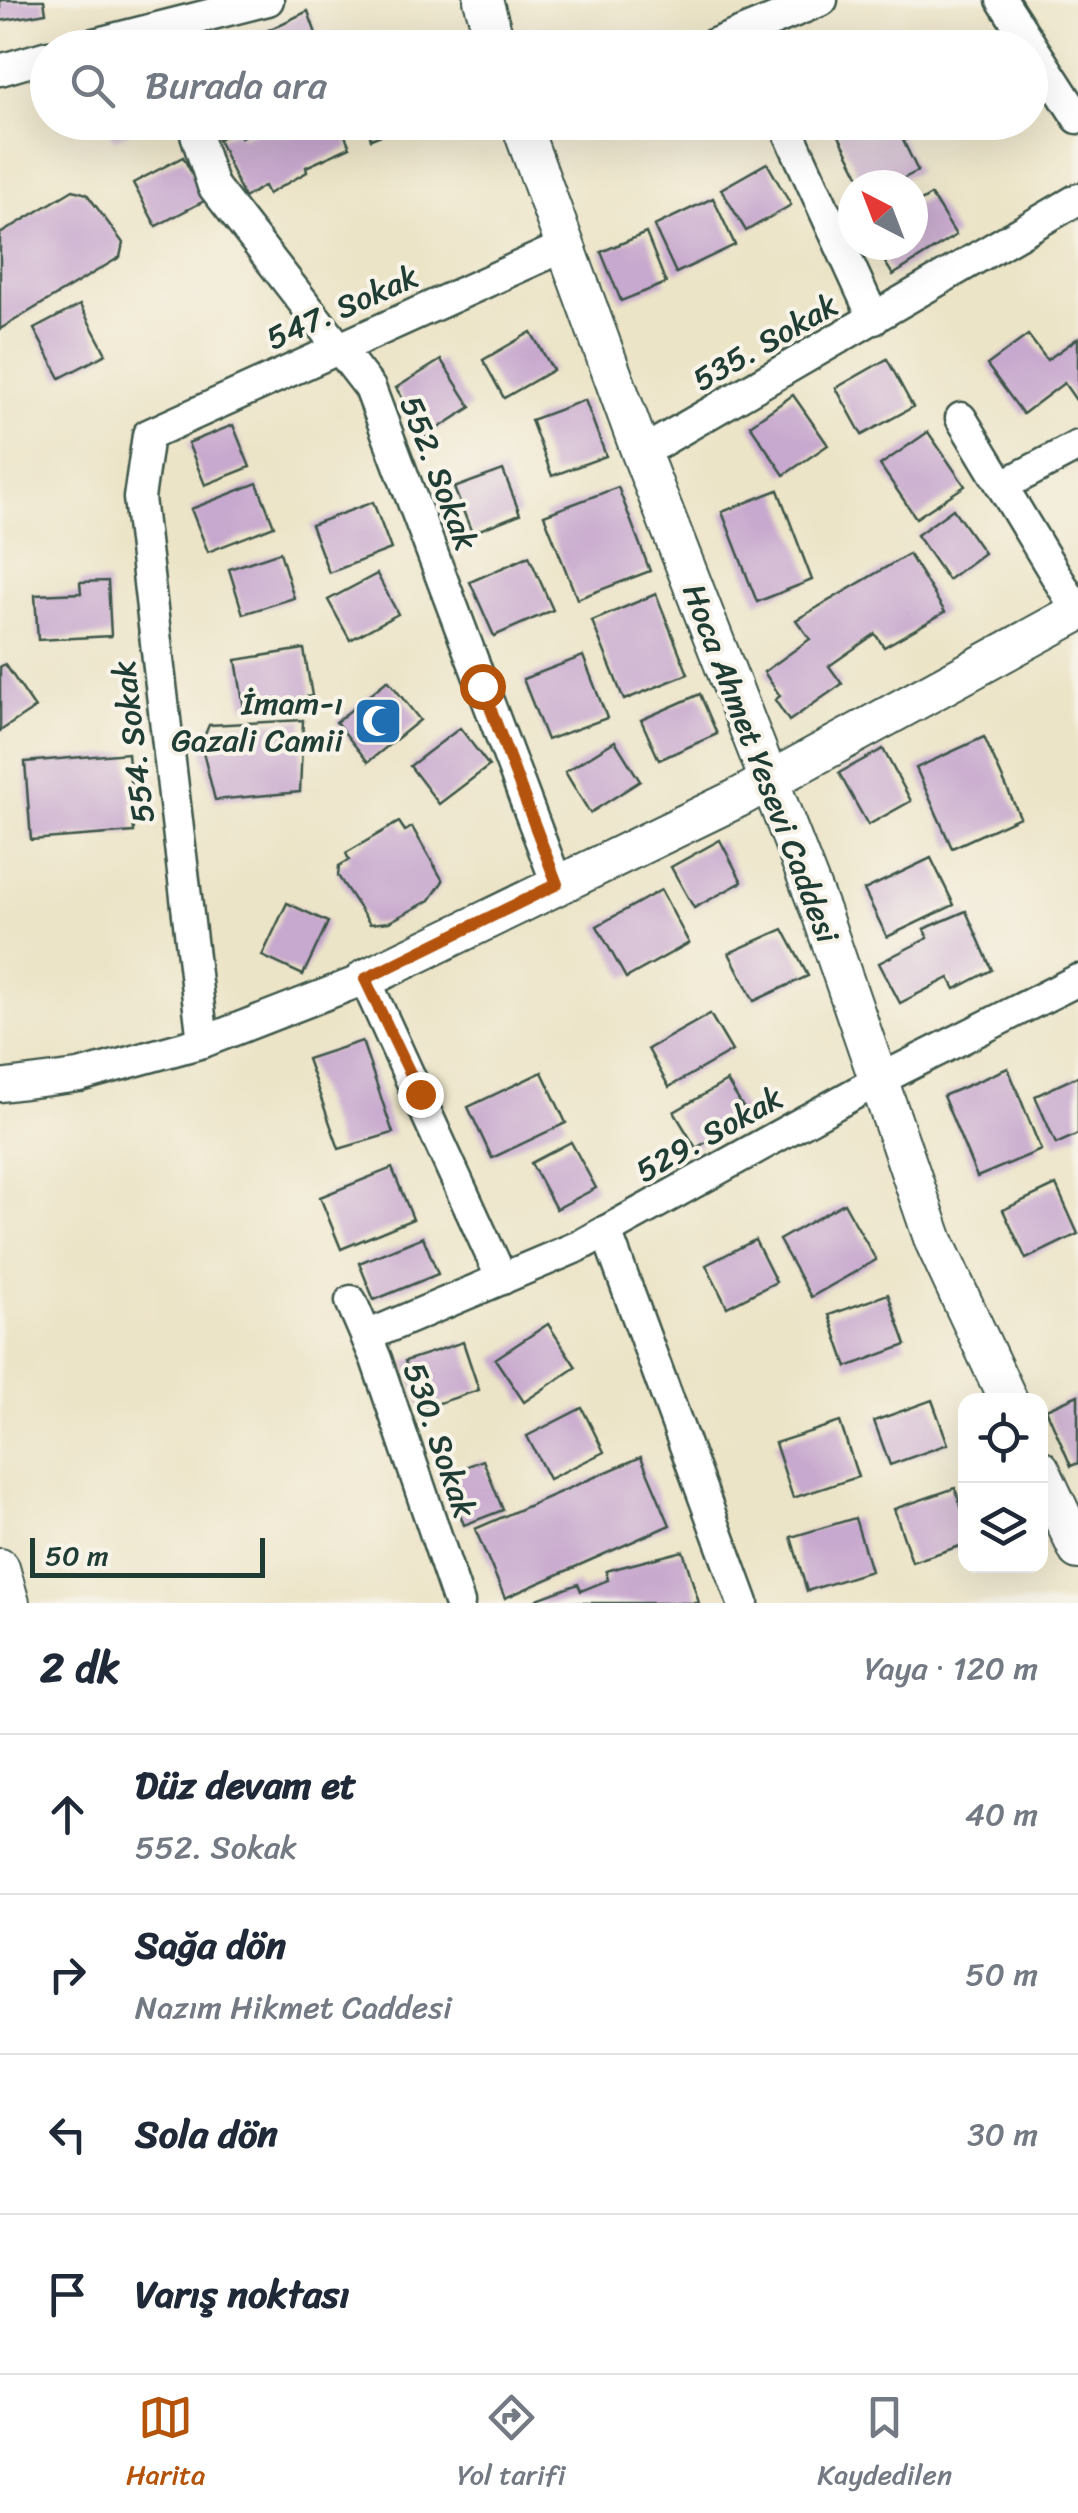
<!DOCTYPE html>
<html lang="tr">
<head>
<meta charset="utf-8">
<style>
  body { margin:0; font-family:Sriracha,sans-serif; background:#f2f2f3; color:#1f2937 }
  .controls { position:absolute; right:30px; bottom:30px; display:grid; overflow:hidden; border-radius:20px; box-shadow:0 10px 40px #0002 }
  .controls button { width:90px; height:90px; display:grid; place-items:center; padding:0; border:0; border-bottom:2px solid #e0e1e3; background:#fff; color:#1f2937; font:50px sans-serif }
  .compass { position:absolute; left:838px; top:170px; width:90px; height:90px; border-radius:50%; background:#fff; box-shadow:0 10px 40px #0002; rotate:318deg }
  .scale { position:absolute; left:30px; bottom:25px; width:235px; box-sizing:border-box; padding-left:10px; border:5px solid #1f3d34; border-top:0; font-size:28px; line-height:35px; white-space:nowrap; color:#1f3d34; -webkit-text-stroke:8px #f7f3e8; paint-order:stroke }
  .stop { position:absolute; width:30px; height:30px; margin:-22px; border:8px solid #b45309; border-radius:50%; background:#fff }
  .stop.end { background:#b45309; border-color:#fff; box-shadow:0 2px 10px #0008 }
  .list { margin:0; padding:0; list-style:none }
  h2 { display:flex; justify-content:space-between; align-items:center; height:130px; margin:0; padding:0 40px; font-size:42px }
  h2 small { font-size:32px; font-weight:400; color:#747a83 }
  .list li { display:grid; grid-template-columns:65px 1fr auto; gap:30px; align-items:center; box-sizing:border-box; height:160px; padding:0 40px; border-top:2px solid #e0e1e3 }
  .list b { display:block; font-size:38px; white-space:nowrap }
  .list p { margin:0; font-size:32px; white-space:nowrap; color:#747a83 }
  .list em { font-size:32px; font-style:normal; color:#747a83 }
  .icon { flex:none; width:55px; height:55px; fill:none; stroke:currentColor; stroke-width:2; stroke-linecap:round; stroke-linejoin:round }
  .map { position:relative; flex:none; width:1078px; height:1603px; overflow:hidden }
  .search { position:absolute; background:#fff; box-shadow:0 10px 40px #0002; left:30px; right:30px; top:30px; height:110px; display:flex; align-items:center; gap:25px; box-sizing:border-box; padding:0 35px; border-radius:55px; color:#747a83; font-size:38px }
  .sheet { height:770px; background:#fff }
  nav { display:flex; justify-content:space-around; align-items:center; box-sizing:border-box; height:140px; border-top:2px solid #e0e1e3; background:#fff; font-size:28px; color:#747a83 }
  nav a { display:grid; justify-items:center; gap:5px }
  nav .on { color:#b45309 }
  .map>svg:first-child { display:block }
  .building { fill:#c7a8ce }
  .lines { fill:none; stroke-linecap:round; stroke-linejoin:round }
  .minor-casing { stroke:#3e564a; stroke-width:35 }
  .tertiary-casing { stroke:#3e564a; stroke-width:42 }
  .minor { stroke:#fff; stroke-width:30 }
  .tertiary { stroke:#fff; stroke-width:38 }
  .route { stroke:#b45309; stroke-width:12 }
  .labels { text-anchor:middle; stroke-width:8; stroke-linejoin:round; paint-order:stroke }
  .street-label { font-size:32px; fill:#1f3d34; stroke:#f7f3e8 }
  .poi-label { font-size:32px; fill:#1f3d34; stroke:#f7f3e8; text-anchor:end }
</style>
</head>
<body>
<div class="map">
<svg width="1078" height="1603" viewBox="0 0 1078 1603">
  <rect width="100%" height="100%" fill="#f7f3e8"/>
  <filter id="ink" filterUnits="userSpaceOnUse"><feTurbulence type="fractalNoise" baseFrequency=".01" numOctaves="2"/><feDisplacementMap in="SourceGraphic" scale="20" xChannelSelector="R" yChannelSelector="G"/><feConvolveMatrix kernelMatrix="1 2 1 2 8 2 1 2 1" color-interpolation-filters="sRGB"/></filter>
  <filter id="wash" filterUnits="userSpaceOnUse"><feTurbulence type="fractalNoise" baseFrequency=".0048" numOctaves="4" result="noise"/><feDisplacementMap in="SourceGraphic" scale="40" xChannelSelector="R" yChannelSelector="G"/><feGaussianBlur stdDeviation="2.25" result="paint"/><feColorMatrix in="noise" values="0 0 0 0 0 0 0 0 0 0 0 0 0 0 0 0 0 1.4 0 .05"/><feComposite in="paint" operator="in"/></filter>
  <g filter="url(#wash)">
    <rect width="100%" height="100%" fill="#ece4c7"/>
    <g id="blocks">
      <g class="building">
        <polygon points="0,0 44,0 46,13 0,21"/>
        <polygon points="308,11 321,48 240,48 239,44"/>
        <polygon points="105,122 148,122 114,140"/>
        <polygon points="275,122 339,122 350,147 306,167 307,172 268,194 264,186 244,198 218,139 238,130 241,137"/>
        <polygon points="365,122 411,122 411,123 371,139"/>
        <polygon points="851,122 894,122 918,171 890,185 864,185 836,130"/>
        <polygon points="183,157 206,200 156,226 133,183"/>
        <polygon points="767,163 791,205 746,231 721,189"/>
        <polygon points="73,190 87,194 123,243 120,257 0,329 0,234"/>
        <polygon points="931,195 956,235 893,275 874,245 913,245 913,206"/>
        <polygon points="713,198 735,245 676,273 654,226"/>
        <polygon points="646,233 666,283 621,301 601,252"/>
        <polygon points="80,305 106,354 60,378 34,329"/>
        <polygon points="531,332 553,370 504,398 483,360"/>
        <polygon points="1028,335 1047,360 1078,338 1078,403 1064,383 1023,414 987,365"/>
        <polygon points="887,359 913,407 862,435 836,388"/>
        <polygon points="441,360 471,407 426,436 396,388"/>
        <polygon points="793,395 828,445 784,475 750,425"/>
        <polygon points="585,400 606,456 552,476 531,420"/>
        <polygon points="233,425 250,467 205,485 188,443"/>
        <polygon points="928,432 965,486 916,518 880,465"/>
        <polygon points="503,470 520,514 472,533 454,488"/>
        <polygon points="257,483 274,526 208,552 191,509"/>
        <polygon points="618,487 650,571 577,599 544,515"/>
        <polygon points="778,490 812,580 757,602 722,512"/>
        <polygon points="373,502 391,549 329,573 311,525"/>
        <polygon points="953,509 984,553 948,580 917,535"/>
        <polygon points="280,552 294,598 243,614 229,569"/>
        <polygon points="909,554 945,612 884,647 875,634 829,666 842,684 789,721 775,700 780,696 764,672 810,639 796,620"/>
        <polygon points="529,556 553,610 494,636 470,582"/>
        <polygon points="377,574 398,614 350,640 328,600"/>
        <polygon points="108,581 111,636 38,640 35,595 81,593 80,582"/>
        <polygon points="656,594 688,674 624,700 592,621"/>
        <polygon points="304,649 312,696 244,708 236,660"/>
        <polygon points="583,656 607,718 547,740 523,679"/>
        <polygon points="5,664 35,708 0,731 0,667"/>
        <polygon points="388,680 420,720 368,762 336,722"/>
        <polygon points="700,694 717,734 659,760 641,720"/>
        <polygon points="303,720 300,792 215,800 201,744 209,725"/>
        <polygon points="460,728 489,766 439,804 410,766"/>
        <polygon points="984,737 1020,817 952,848 916,768"/>
        <polygon points="615,741 640,781 590,813 565,772"/>
        <polygon points="883,749 911,801 868,825 839,773"/>
        <polygon points="128,753 134,832 31,840 25,762"/>
        <polygon points="399,822 405,831 412,827 443,881 430,900 389,922 370,924 338,876 339,866 349,860 346,853"/>
        <polygon points="720,840 742,882 694,908 671,867"/>
        <polygon points="931,858 954,905 887,937 864,890"/>
        <polygon points="661,890 689,943 626,978 597,926"/>
        <polygon points="287,903 328,922 303,975 262,956"/>
        <polygon points="966,911 992,970 955,989 949,978 900,1003 879,963 928,938 924,929"/>
        <polygon points="783,929 808,976 754,1001 729,953"/>
        <polygon points="710,1014 732,1051 669,1087 648,1049"/>
        <polygon points="362,1041 393,1133 339,1149 307,1059"/>
        <polygon points="1008,1068 1041,1150 977,1177 943,1096"/>
        <polygon points="542,1072 566,1123 492,1158 468,1107"/>
        <polygon points="1078,1076 1078,1134 1056,1144 1035,1096"/>
        <polygon points="727,1081 749,1117 696,1148 674,1112"/>
        <polygon points="571,1142 596,1188 556,1209 531,1163"/>
        <polygon points="392,1168 413,1219 341,1249 320,1197"/>
        <polygon points="1056,1185 1078,1234 1026,1259 1003,1210"/>
        <polygon points="844,1203 876,1260 811,1297 779,1240"/>
        <polygon points="423,1237 438,1274 374,1300 359,1263"/>
        <polygon points="755,1240 776,1282 727,1307 706,1265"/>
        <polygon points="888,1294 906,1345 847,1367 829,1315"/>
        <polygon points="548,1324 576,1367 524,1402 495,1359"/>
        <polygon points="463,1342 479,1390 421,1409 405,1361"/>
        <polygon points="1078,1395 1078,1463 1071,1466 1046,1409"/>
        <polygon points="932,1400 948,1444 890,1465 874,1421"/>
        <polygon points="582,1408 604,1452 549,1479 527,1436"/>
        <polygon points="840,1422 858,1477 793,1498 775,1443"/>
        <polygon points="641,1457 670,1525 505,1598 475,1529"/>
        <polygon points="483,1460 503,1510 464,1525 445,1475"/>
        <polygon points="955,1488 966,1521 966,1544 912,1562 894,1509"/>
        <polygon points="855,1518 871,1571 807,1591 791,1537"/>
        <polygon points="683,1551 699,1603 538,1603 537,1599 578,1584 581,1591 608,1580 606,1571"/>
      </g>
    </g>
  </g>
  <g filter="url(#ink)">
    <use href="#blocks" fill-opacity="0" stroke="#3e564a" stroke-width="2.5"/>
    <g class="lines">
      <g class="minor-casing">
        <g id="minor">
          <polyline points="1002,0 1078,118"/>
          <polyline points="78,48 268,0"/>
          <polyline points="705,48 822,0"/>
          <polyline points="0,70 48,56"/>
          <polyline points="192,122 213,186 370,388 557,884"/>
          <polyline points="784,122 874,319"/>
          <polyline points="961,418 1078,612"/>
          <polyline points="641,453 1078,199"/>
          <polyline points="1002,486 1078,446"/>
          <polyline points="203,1042 139,498 148,435 565,246"/>
          <polyline points="0,1086 79,1076 203,1042 365,979 502,1279"/>
          <polyline points="606,1231 743,1603"/>
          <polyline points="351,1301 376,1359 459,1603"/>
          <polyline points="367,1336 579,1246 879,1080 1078,980"/>
        </g>
      </g>
      <g class="tertiary-casing">
        <g id="tertiary">
          <polyline points="483,0 497,48"/>
          <polyline points="520,122 641,453 821,913 934,1241 1008,1400"/>
          <polyline points="365,979 738,798 1078,612"/>
          <polyline points="1040,1469 1078,1550"/>
          <polyline points="0,1568 10,1603"/>
        </g>
      </g>
      <use href="#minor" class="minor"/>
      <use href="#tertiary" class="tertiary"/>
    </g>
  </g>
  <g class="lines" filter="url(#ink)">
    <polyline class="route" points="420,1094 365,979 557,884 482,686"/>
  </g>
  <defs>
    <g id="mosque-square" transform="scale(2.5)"><rect x="-9" y="-9" width="18" height="18" rx="4" fill="#1f6fb2" stroke="#f7f3e8"/><path d="M3.5-4.9A6 6 0 1 0 3.5 4.9A5 5 0 1 1 3.5-4.9Z" fill="#fff"/></g>
  </defs>
  <g fill-rule="evenodd">
    <use href="#mosque-square" x="378" y="721"/>
  </g>
  <g class="labels">
    <g class="street-label">
      <text transform="translate(342 307) rotate(-24)" y="11">547. Sokak</text>
      <text transform="translate(765 342) rotate(-30)" y="11">535. Sokak</text>
      <text transform="translate(439 473) rotate(69)" y="11">552. Sokak</text>
      <text transform="translate(133 742) rotate(-97)" y="11">554. Sokak</text>
      <text transform="translate(761 763) rotate(69)" y="11">Hoca Ahmet Yesevi Caddesi</text>
      <text transform="translate(709 1134) rotate(-29)" y="11">529. Sokak</text>
      <text transform="translate(440 1440) rotate(71)" y="11">530. Sokak</text>
    </g>
    <g class="poi-label">
      <text x="343" y="714">İmam-ı<tspan x="343" dy="37">Gazali Camii</tspan></text>
    </g>
  </g>
</svg>
<div class="controls">
<button><svg class="icon" aria-label="locate" viewBox="0 0 24 24"><circle cx="12" cy="12" r="6"/><path d="M12 2v4M12 18v4M2 12h4M18 12h4"/></svg></button>
<button><svg class="icon" aria-label="layers" viewBox="0 0 24 24"><path d="M12 4l9 5-9 5-9-5zM3 14l9 5 9-5"/></svg></button>
</div>
<svg class="compass" viewBox="-18 -18 36 36"><path d="M0-13l5 13h-10z" fill="#e53935"/><path d="M0 13l5-13h-10z" fill="#747a83"/></svg>
<div class="scale">50 m</div>
<div class="stop" style="left:482px;top:686px"></div>
<div class="stop end" style="left:420px;top:1094px"></div>
<div class="search"><svg class="icon" aria-label="search" viewBox="0 0 24 24"><circle cx="10" cy="10" r="6"/><path d="M15 15l6 6"/></svg>Burada ara</div>
</div>
<section class="sheet">
<h2>2 dk<small>Yaya · 120 m</small></h2>
<ul class="list">
<li><svg class="icon" aria-label="ahead" viewBox="0 0 24 24"><path d="M12 20V5M6 11l6-6 6 6"/></svg><div><b>Düz devam et</b><p>552. Sokak</p></div><em>40 m</em></li>
<li><svg class="icon" aria-label="right" viewBox="0 0 24 24"><path d="M7 20v-9h11M14 6l5 5-5 5"/></svg><div><b>Sağa dön</b><p>Nazım Hikmet Caddesi</p></div><em>50 m</em></li>
<li><svg class="icon" aria-label="left" viewBox="0 0 24 24"><path d="M17 20v-9H6M10 6l-5 5 5 5"/></svg><div><b>Sola dön</b></div><em>30 m</em></li>
<li><svg class="icon" aria-label="arrive" viewBox="0 0 24 24"><path d="M6 21V4h12l-3 4 3 4H6"/></svg><div><b>Varış noktası</b></div></li>
</ul>
</section>
<nav>
<a class="on"><svg class="icon" aria-label="map" viewBox="0 0 24 24"><path d="M3 6l6-2 6 2 6-2v14l-6 2-6-2-6 2zM9 4v14M15 6v14"/></svg>Harita</a>
<a><svg class="icon" aria-label="directions" viewBox="0 0 24 24"><path d="M12 3l9 9-9 9-9-9zM9 14v-3h6M13 9l2 2-2 2"/></svg>Yol tarifi</a>
<a><svg class="icon" aria-label="saved" viewBox="0 0 24 24"><path d="M7 4h10v16l-5-4-5 4z"/></svg>Kaydedilen</a>
</nav>
</body>
</html>
